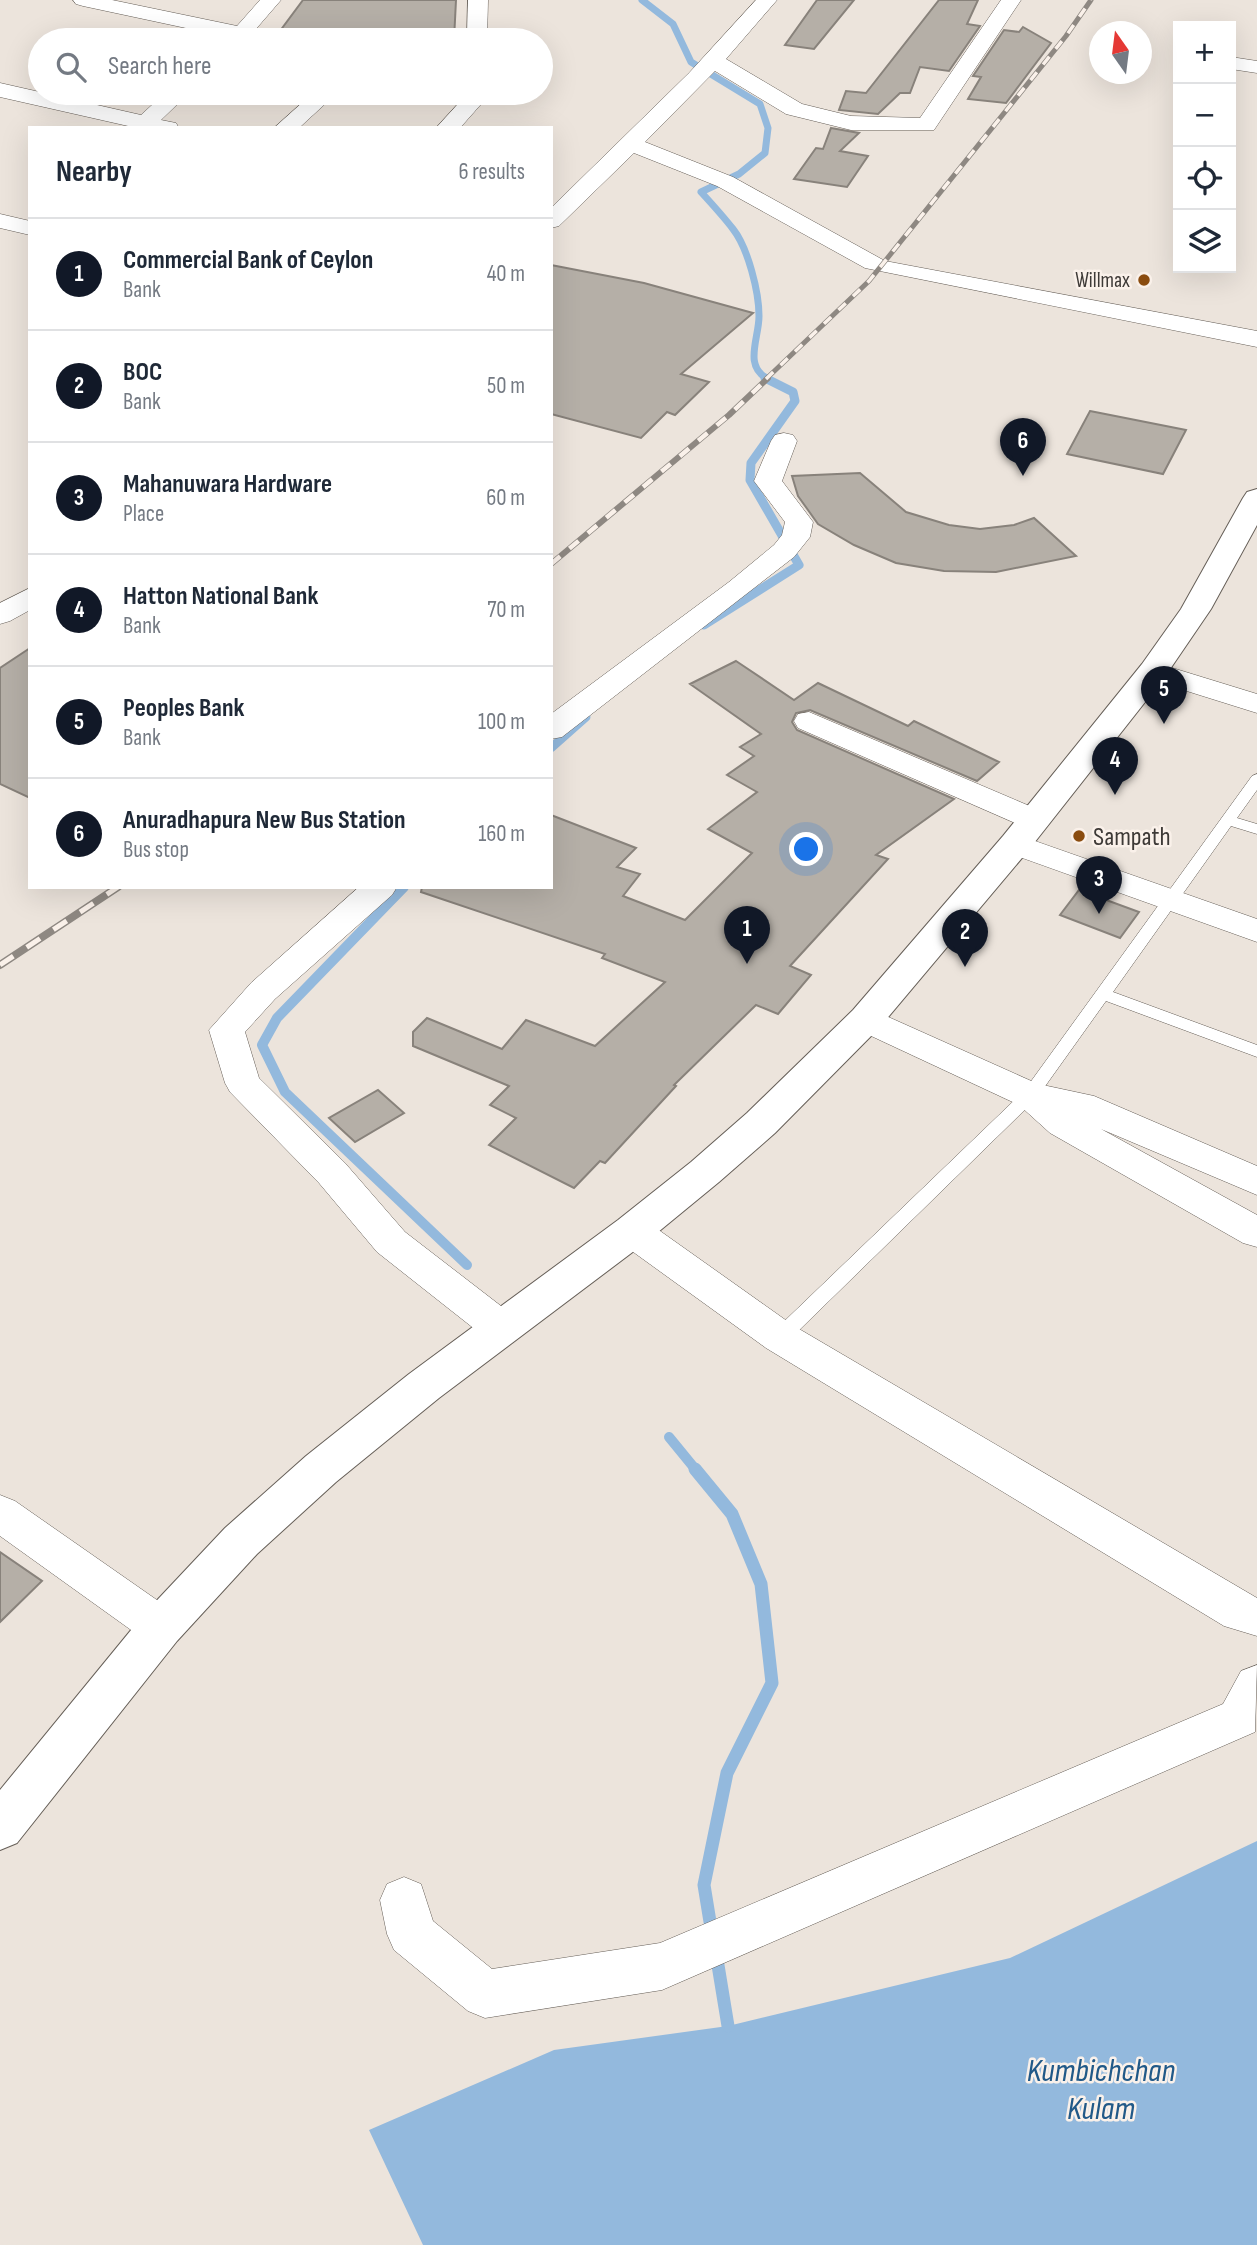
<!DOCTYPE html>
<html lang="en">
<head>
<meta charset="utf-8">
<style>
  body { margin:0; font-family:"Sofia Sans Condensed",sans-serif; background:#f6f6f7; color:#1f2937 }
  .controls { position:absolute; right:21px; top:21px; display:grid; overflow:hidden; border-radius:0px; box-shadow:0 7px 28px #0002 }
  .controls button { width:63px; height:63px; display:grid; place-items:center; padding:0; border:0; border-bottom:2px solid #e0e1e3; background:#fff; color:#1f2937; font:35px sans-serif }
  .compass { position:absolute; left:1089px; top:21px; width:63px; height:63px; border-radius:50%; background:#fff; box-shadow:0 7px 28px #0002; rotate:346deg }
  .you { position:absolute; left:807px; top:850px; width:24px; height:24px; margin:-18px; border:5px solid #fff; border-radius:50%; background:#1a73e8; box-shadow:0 0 0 10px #1a73e833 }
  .badge { display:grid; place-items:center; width:46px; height:46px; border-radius:50%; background:#111827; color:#fff; font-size:23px; font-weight:700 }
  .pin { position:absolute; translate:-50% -58px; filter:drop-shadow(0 2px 4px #0008) }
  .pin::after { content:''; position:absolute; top:37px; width:24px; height:21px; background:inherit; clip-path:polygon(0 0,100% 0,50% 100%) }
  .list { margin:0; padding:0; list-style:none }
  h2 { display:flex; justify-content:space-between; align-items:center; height:91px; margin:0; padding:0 28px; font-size:30px }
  h2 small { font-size:23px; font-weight:400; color:#747a83 }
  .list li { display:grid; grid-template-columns:46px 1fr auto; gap:21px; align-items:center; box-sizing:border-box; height:112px; padding:0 28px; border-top:2px solid #e0e1e3 }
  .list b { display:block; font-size:26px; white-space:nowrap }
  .list p { margin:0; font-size:23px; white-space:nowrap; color:#747a83 }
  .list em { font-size:23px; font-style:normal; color:#747a83 }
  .icon { flex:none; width:38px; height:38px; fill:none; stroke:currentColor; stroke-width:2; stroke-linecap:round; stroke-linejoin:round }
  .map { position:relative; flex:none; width:1257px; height:2245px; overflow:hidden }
  .search { position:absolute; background:#fff; box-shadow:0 7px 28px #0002; left:28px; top:28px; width:525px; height:77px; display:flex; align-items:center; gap:18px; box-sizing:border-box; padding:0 24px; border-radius:38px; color:#747a83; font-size:26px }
  .panel { position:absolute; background:#fff; box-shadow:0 7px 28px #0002; left:28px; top:126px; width:525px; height:763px; border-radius:0px }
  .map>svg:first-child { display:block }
  .water { fill:#93b9dd }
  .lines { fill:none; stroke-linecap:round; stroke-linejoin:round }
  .stream-far3 { stroke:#93b9dd; stroke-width:7 }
  .stream-far2 { stroke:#93b9dd; stroke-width:9 }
  .stream-far1 { stroke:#93b9dd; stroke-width:10 }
  .stream { stroke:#93b9dd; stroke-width:13 }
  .building { fill:#b5afa7; stroke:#88827b; stroke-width:2 }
  .service-casing { stroke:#655e57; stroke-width:1 }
  .minor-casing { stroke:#655e57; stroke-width:1 }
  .primary-casing { stroke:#655e57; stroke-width:2 }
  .service { fill:#fff; fill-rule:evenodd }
  .minor { fill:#fff; fill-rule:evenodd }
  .primary { fill:#fff; fill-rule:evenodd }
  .rail-far2-casing { stroke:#8e8882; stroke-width:5 }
  .rail-far1-casing { stroke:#8e8882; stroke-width:6 }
  .rail-casing { stroke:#8e8882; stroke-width:8 }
  .rail-far2 { stroke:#faf1ea; stroke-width:3.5; stroke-dasharray:10; stroke-linecap:butt }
  .rail-far1 { stroke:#faf1ea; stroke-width:4.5; stroke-dasharray:12; stroke-linecap:butt }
  .rail { stroke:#faf1ea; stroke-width:5; stroke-dasharray:16; stroke-linecap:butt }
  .poi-dot { fill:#8a4c0f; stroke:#faf1ea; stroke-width:2.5 }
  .labels { text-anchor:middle; stroke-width:5; stroke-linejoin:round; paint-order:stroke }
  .far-poi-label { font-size:21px; fill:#3e3a37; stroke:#faf1ea; text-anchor:end }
  .poi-label { font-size:26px; fill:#3e3a37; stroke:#faf1ea; text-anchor:start }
  .near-water-label { font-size:33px; font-style:italic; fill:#215988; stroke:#faf1ea }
</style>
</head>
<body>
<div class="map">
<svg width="1257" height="2245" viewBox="0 0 1257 2245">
  <rect width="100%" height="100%" fill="#ece4dc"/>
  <polygon class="water" points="1257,1841 1257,2245 423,2245 369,2130 554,2050 728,2026 1010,1958"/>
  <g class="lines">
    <path class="stream-far3" d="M642,0L673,24L691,62L760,104L768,128L765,153L739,174L701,192C712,204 723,216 733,229C748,248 759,292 759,316C759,339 743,366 768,379"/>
    <g class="stream-far2">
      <polyline points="704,625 799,565 750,480 751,463 795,401 793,392 765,378"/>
      <polyline points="551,748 586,717"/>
    </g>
    <g class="stream-far1">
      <polyline points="404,887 277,1018 262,1045 285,1092 467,1265"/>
      <polyline points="669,1437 696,1470"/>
    </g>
    <g class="stream">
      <polyline points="695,1469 732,1514 761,1584 772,1683 727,1773 704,1885 712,1934"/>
      <polyline points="716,1953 728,2026"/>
    </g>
  </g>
  <g class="building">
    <polygon points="303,0 456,0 454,40 302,40 296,33 280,31"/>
    <polygon points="817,0 854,0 814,49 785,45"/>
    <polygon points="939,0 978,0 967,24 980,26 949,71 920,67 910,93 900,93 878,114 839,110 846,91 866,93"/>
    <polygon points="1023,27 1051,43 1006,103 968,99 981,77 973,76 1004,30 1019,32"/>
    <polygon points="831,128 859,133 840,151 868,156 847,187 794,179 816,148 823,149"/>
    <polygon points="551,265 644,283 753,313 681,374 709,382 675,415 667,412 641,438 551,414"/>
    <polygon points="1090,411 1186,430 1163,474 1067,454"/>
    <polygon points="860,473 906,512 949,525 980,529 1014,525 1034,518 1076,556 996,572 944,571 896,563 854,545 818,524 798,496 792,476"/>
    <polygon points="30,648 30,798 0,784 0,668"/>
    <polygon points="736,661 794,700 818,683 908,726 914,721 999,762 977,781 810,710 796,713 792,722 797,730 954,799 876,855 888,859 790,966 811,975 778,1014 756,1005 674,1085 676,1086 605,1163 600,1161 574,1188 489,1145 516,1118 490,1105 509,1086 413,1046 413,1032 427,1018 502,1049 526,1020 595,1046 665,982 602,958 605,954 421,892 422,887 551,887 551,815 636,848 617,867 640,874 623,896 685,920 752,853 708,829 757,792 727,775 754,756 740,747 761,734 690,684"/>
    <polygon points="1079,890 1139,912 1120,938 1060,915"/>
    <polygon points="378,1090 404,1113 355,1142 329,1118"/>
    <polygon points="0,1552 42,1581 0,1622"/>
  </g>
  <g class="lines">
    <g class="service-casing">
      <polygon id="service" points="1257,774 1257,790 1237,818 1257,824 1257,834 1231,826 1113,992 1257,1045 1257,1057 1106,1001 1036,1099 787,1342 780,1344 773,1342 771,1337 773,1332 1024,1091 1252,776"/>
    </g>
    <g class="minor-casing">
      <g id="minor">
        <polygon points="73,0 112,0 237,26 260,0 281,0 256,29 296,36 299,40 226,40 228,37 83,6 76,4"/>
        <polygon points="468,0 488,0 487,40 467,40"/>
        <polygon points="756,0 777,0 726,59 802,104 851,116 920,118 1001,0 1021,0 934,130 851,130 786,114 715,71 645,142 733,177 885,261 1257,331 1257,347 865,268 717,186 634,153 559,226 551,228 551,208 689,73"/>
        <polygon points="1231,57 1257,61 1257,73 1231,69"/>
        <polygon points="0,83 141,115 165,93 189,93 161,120 176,123 179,128 137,128 0,97"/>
        <polygon points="313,93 337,93 299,128 274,128"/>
        <polygon points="468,93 491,93 460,128 436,128"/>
        <polygon points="0,214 30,221 30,235 0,228"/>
        <polygon points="784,433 793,435 797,441 782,481 813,522 810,537 794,557 562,737 551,739 551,714 729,582 774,545 782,535 785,522 754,481 771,441 775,435"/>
        <polygon points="30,588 30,610 10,621 0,624 0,603"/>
        <polygon points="1153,662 1257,694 1257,713 1142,677 1138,671 1142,665"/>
        <polygon points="809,712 1046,813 1051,820 1046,827 1035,830 1024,827 798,728 794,721 798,714"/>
        <polygon points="1015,834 1257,919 1257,942 1003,851 999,844 1003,837"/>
        <polygon points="359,887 397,887 392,895 275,999 245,1032 259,1078 345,1163 405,1232 514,1316 520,1327 514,1338 500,1342 486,1338 377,1252 319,1183 230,1092 225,1083 209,1030 251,983"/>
        <polygon points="866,1007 1038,1084 1094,1096 1257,1166 1257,1195 1101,1129 1257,1215 1257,1247 1243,1243 1050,1133 1019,1105 854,1028 848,1019 854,1010"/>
        <polygon points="632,1217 646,1221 794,1326 1257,1598 1257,1636 1224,1626 766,1348 618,1241 613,1231 618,1221"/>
        <polygon points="0,1495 15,1501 177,1614 183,1627 177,1640 161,1646 145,1640 0,1536"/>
        <polygon points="1257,1665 1255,1732 662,1990 485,2018 468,2011 394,1950 387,1934 380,1900 387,1884 404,1877 421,1884 433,1921 492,1969 660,1943 1223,1704 1241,1671"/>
      </g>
    </g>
    <g class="primary-casing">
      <polygon id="primary" points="1257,489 1257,525 1211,609 1164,678 1027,852 879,1028 775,1133 719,1182 646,1242 439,1398 336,1482 257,1554 177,1641 17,1843 0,1850 0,1790 145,1613 225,1528 306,1456 409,1374 618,1220 691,1162 747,1113 853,1010 1003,836 1142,664 1181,609 1243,498 1247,492"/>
    </g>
    <use href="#service" class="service"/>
    <use href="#minor" class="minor"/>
    <use href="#primary" class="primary"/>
    <g class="rail-far2-casing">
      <polyline id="rail-far2" points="766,379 869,281 1066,36 1091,0"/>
    </g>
    <g class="rail-far1-casing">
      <polyline id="rail-far1" points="551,564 729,415 768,378"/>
    </g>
    <g class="rail-casing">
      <polyline id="rail" points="0,965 118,887"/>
    </g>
    <use href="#rail-far2" class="rail-far2"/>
    <use href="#rail-far1" class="rail-far1"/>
    <use href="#rail" class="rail"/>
  </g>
  <g class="poi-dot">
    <circle cx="1144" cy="280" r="7"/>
    <circle cx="1079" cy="836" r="7"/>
  </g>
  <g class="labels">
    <g class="far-poi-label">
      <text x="1130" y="287">Willmax</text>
    </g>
    <g class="poi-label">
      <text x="1093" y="845">Sampath</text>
    </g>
    <g class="near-water-label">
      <text x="1101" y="2081">Kumbichchan<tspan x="1101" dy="38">Kulam</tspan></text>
    </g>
  </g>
</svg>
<div class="controls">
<button>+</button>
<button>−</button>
<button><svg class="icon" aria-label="locate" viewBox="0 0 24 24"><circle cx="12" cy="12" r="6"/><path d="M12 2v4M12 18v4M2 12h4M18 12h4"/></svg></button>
<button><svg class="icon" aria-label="layers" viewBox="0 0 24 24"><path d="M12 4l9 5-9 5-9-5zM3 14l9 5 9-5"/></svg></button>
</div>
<svg class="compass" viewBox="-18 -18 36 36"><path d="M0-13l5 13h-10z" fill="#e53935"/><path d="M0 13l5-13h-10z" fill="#747a83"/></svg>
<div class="you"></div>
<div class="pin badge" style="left:747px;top:964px">1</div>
<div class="pin badge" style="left:965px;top:967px">2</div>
<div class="pin badge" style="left:1099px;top:914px">3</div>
<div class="pin badge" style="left:1115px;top:795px">4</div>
<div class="pin badge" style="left:1164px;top:724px">5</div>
<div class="pin badge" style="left:1023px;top:476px">6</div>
<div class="search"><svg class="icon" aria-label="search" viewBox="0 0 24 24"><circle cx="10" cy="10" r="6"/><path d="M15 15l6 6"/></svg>Search here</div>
<section class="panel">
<h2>Nearby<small>6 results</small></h2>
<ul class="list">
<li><span class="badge">1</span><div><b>Commercial Bank of Ceylon</b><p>Bank</p></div><em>40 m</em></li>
<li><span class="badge">2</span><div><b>BOC</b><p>Bank</p></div><em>50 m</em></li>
<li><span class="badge">3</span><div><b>Mahanuwara Hardware</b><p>Place</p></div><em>60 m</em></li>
<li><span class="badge">4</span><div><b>Hatton National Bank</b><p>Bank</p></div><em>70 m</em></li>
<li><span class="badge">5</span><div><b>Peoples Bank</b><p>Bank</p></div><em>100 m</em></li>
<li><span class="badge">6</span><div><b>Anuradhapura New Bus Station</b><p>Bus stop</p></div><em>160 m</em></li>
</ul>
</section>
</div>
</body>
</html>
